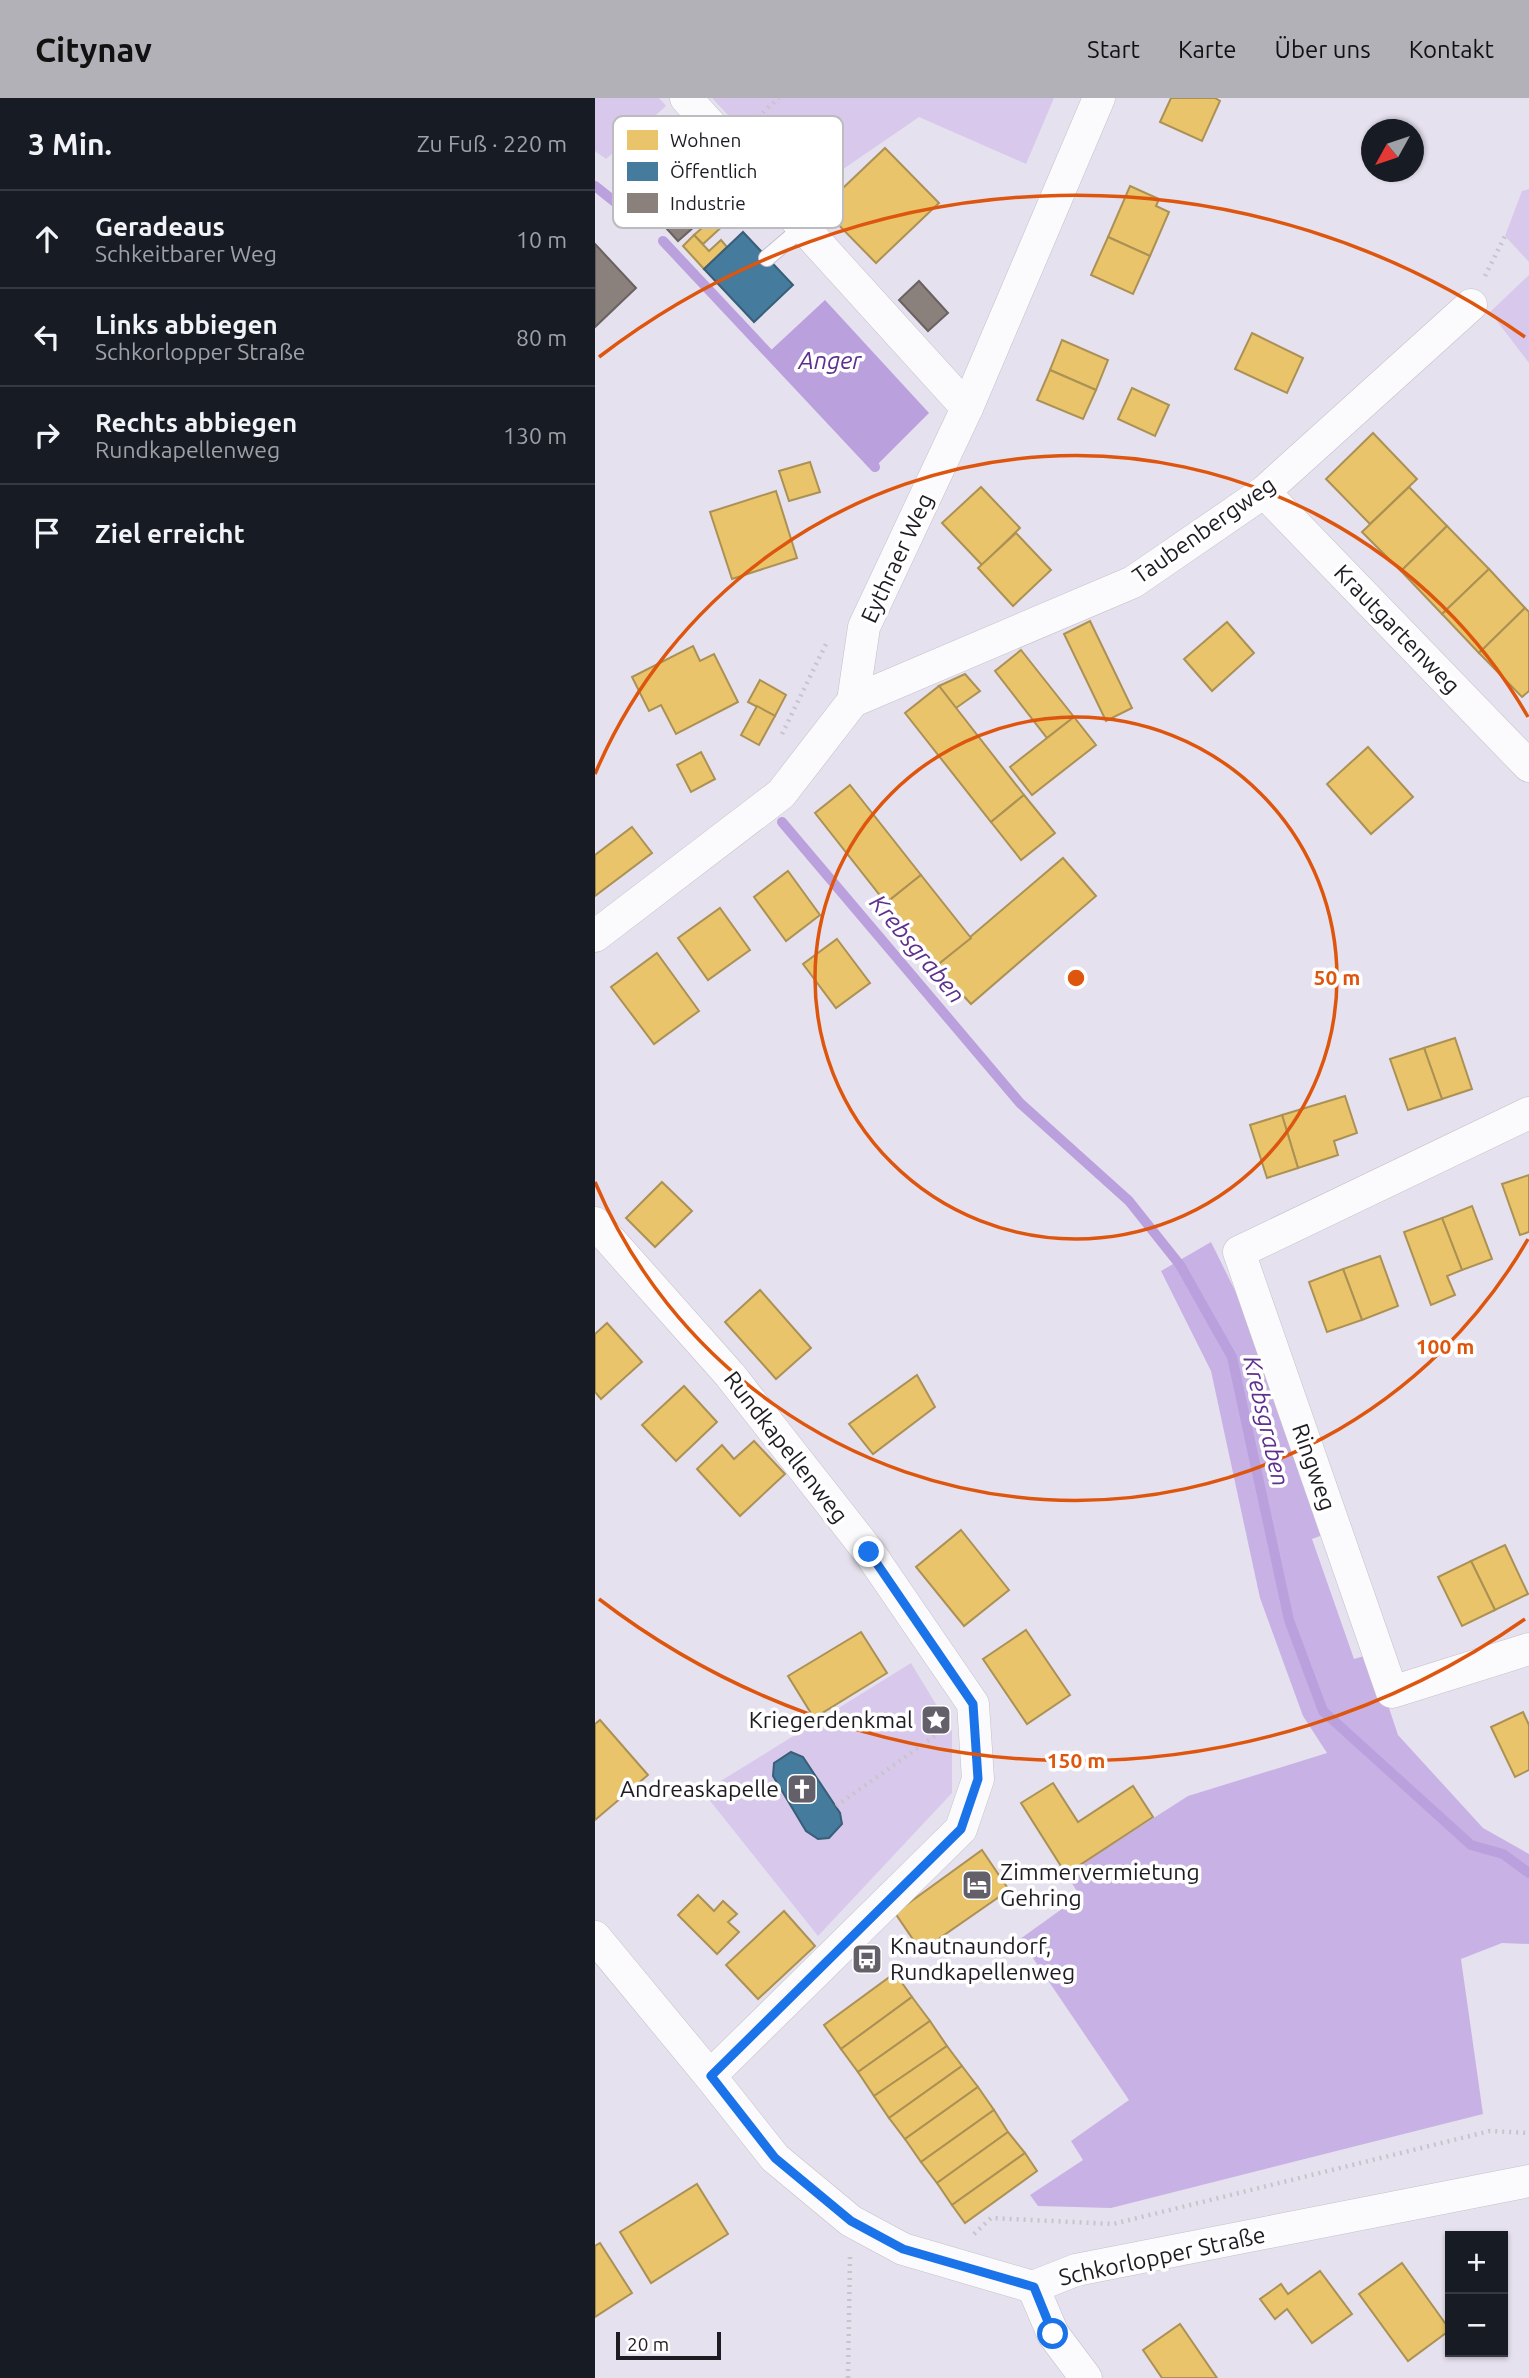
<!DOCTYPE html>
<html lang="de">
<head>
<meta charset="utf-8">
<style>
  body { margin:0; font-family:Ubuntu,sans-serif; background:#20242c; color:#f1f3f6 }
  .controls { position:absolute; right:21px; bottom:21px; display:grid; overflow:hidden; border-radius:0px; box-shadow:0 2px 5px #0004 }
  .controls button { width:63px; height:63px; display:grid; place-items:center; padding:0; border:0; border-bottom:2px solid #363941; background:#171b24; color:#f1f3f6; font:35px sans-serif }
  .compass { position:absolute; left:766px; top:21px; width:63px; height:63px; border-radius:50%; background:#171b24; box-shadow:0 2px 5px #0004; rotate:230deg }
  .scale { position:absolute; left:21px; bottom:18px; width:105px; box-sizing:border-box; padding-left:7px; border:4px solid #1e1b23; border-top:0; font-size:19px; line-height:24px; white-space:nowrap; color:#1e1b23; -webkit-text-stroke:5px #fff; paint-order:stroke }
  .stop { position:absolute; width:21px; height:21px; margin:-16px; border:5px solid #1a73e8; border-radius:50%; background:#fff }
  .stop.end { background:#1a73e8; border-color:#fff; box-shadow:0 2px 7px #0008 }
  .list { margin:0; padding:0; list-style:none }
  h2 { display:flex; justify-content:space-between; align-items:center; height:91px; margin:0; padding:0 28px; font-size:30px }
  h2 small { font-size:23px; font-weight:400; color:#9ea1a6 }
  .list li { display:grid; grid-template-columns:46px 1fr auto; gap:21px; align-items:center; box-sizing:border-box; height:98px; padding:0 28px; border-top:2px solid #363941 }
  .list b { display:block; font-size:26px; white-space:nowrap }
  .list p { margin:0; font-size:23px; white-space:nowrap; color:#9ea1a6 }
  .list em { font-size:23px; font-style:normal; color:#9ea1a6 }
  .icon { flex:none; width:38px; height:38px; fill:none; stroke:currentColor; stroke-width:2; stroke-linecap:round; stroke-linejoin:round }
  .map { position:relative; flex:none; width:934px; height:2280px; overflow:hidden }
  header { display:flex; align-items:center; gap:42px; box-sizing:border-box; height:98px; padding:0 35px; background:#b2b1b7; color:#111 }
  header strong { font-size:33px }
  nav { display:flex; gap:38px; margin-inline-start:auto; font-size:24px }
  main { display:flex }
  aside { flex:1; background:#171b24 }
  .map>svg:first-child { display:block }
  .green { fill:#d8c9ec }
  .forest { fill:#c8b2e5 }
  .water { fill:#baa0dc }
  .homes { fill:#e9c46a; stroke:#ac9155; stroke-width:2 }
  .public { fill:#457b9d; stroke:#395e78; stroke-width:2 }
  .industry { fill:#8a817c; stroke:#6a6261; stroke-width:2 }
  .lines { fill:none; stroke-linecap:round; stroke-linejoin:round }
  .stream { stroke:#baa0dc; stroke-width:10 }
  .lane-casing { stroke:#c4c0ca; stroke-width:18 }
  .street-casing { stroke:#c4c0ca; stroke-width:33 }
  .path { stroke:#c7c5ca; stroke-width:4.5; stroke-dasharray:2 5; stroke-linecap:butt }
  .lane { stroke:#fbfafc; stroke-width:16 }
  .street { stroke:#fbfafc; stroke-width:32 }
  .route { stroke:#1a73e8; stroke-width:9 }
  .ring { fill:none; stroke:#de560d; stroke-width:3.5 }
  .labels { text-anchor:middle; stroke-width:7; stroke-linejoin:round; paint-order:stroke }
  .street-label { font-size:23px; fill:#1e1b23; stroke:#fff }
  .poi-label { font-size:23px; fill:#1e1b23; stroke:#fff; text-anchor:end }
  .water-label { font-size:24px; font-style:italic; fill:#5e2f8e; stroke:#fff }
  .key { fill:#fff; stroke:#bcbbbd; stroke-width:2 }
  .key-label { font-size:19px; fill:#1e1b23 }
  .centre { fill:#de560d; stroke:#fff; stroke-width:3.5 }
  .ring-label { font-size:21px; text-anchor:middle; font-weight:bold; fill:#de560d; stroke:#fff; stroke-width:7; stroke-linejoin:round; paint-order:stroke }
</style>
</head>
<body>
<header>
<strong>Citynav</strong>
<nav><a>Start</a><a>Karte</a><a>Über uns</a><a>Kontakt</a></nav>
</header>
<main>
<aside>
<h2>3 Min.<small>Zu Fuß · 220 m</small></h2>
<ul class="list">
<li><svg class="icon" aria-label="ahead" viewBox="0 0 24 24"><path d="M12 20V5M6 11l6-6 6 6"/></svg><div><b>Geradeaus</b><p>Schkeitbarer Weg</p></div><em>10 m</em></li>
<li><svg class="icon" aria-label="left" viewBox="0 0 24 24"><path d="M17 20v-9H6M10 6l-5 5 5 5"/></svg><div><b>Links abbiegen</b><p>Schkorlopper Straße</p></div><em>80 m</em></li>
<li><svg class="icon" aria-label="right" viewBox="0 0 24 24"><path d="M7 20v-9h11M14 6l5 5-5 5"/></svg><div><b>Rechts abbiegen</b><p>Rundkapellenweg</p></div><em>130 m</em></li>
<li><svg class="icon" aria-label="arrive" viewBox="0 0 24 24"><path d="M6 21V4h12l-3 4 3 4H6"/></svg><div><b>Ziel erreicht</b></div></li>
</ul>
</aside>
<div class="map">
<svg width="934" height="2280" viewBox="0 0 934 2280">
  <rect width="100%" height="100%" fill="#e6e1ee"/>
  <g class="green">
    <polygon points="0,0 64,0 71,8 11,61 0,53"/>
    <polygon points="117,0 459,0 431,66 324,19 209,98"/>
    <polygon points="934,91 934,164 910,138 927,93"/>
    <polygon points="934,177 934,265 895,214"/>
    <polygon points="316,1565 357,1633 357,1695 223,1838 108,1694"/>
  </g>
  <polygon class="forest" points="616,1144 668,1249 733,1435 717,1441 759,1561 776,1556 803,1637 888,1730 934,1756 934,1846 907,1845 866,1861 888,2016 516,2110 443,2108 435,2097 488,2062 476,2043 534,2002 425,1841 485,1798 471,1776 593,1698 732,1655 708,1618 665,1500 616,1273 566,1173"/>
  <polygon class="water" points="230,202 334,315 280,369 174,254"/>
  <g class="homes">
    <polygon points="576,0 620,0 625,3 607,43 565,24"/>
    <polygon points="290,50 344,105 281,165 227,110"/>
    <polygon points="535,88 564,101 561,108 574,114 555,158 513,139"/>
    <polygon points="123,116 131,125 108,146 99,137"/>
    <polygon points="99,137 114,153 126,142 132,149 109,171 88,148"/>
    <polygon points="513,139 555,158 538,196 496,177"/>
    <polygon points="657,235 708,260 692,295 640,271"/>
    <polygon points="467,242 513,262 501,292 455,272"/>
    <polygon points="455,272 501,292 488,321 442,302"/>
    <polygon points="537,290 574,307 560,338 523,321"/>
    <polygon points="778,335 822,381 775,426 731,381"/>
    <polygon points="215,364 225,394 194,403 184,373"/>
    <polygon points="386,389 425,430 387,467 347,425"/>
    <polygon points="814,389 852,428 806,473 767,434"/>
    <polygon points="181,393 202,460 137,481 115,414"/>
    <polygon points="852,428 894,471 847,516 806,473"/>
    <polygon points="421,435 456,472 418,508 383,470"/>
    <polygon points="894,471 930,510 884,555 847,516"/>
    <polygon points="930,510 934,514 934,593 927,599 884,555"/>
    <polygon points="495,523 537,610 511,623 469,536"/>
    <polygon points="632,524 659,555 617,593 589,561"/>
    <polygon points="98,548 105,563 119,556 143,604 81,636 66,607 54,613 37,579"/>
    <polygon points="426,552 479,619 452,640 400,573"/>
    <polygon points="370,576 385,593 361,610 344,588"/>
    <polygon points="165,582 191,597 180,618 153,604"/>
    <polygon points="344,588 429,697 396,724 310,615"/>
    <polygon points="162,608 180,618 164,647 146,637"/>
    <polygon points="479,619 501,647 437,697 415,669"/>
    <polygon points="773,649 818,699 776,736 732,686"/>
    <polygon points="106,654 120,681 96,694 82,667"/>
    <polygon points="255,687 326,777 291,805 220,715"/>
    <polygon points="429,697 460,735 426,762 396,724"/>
    <polygon points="37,729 57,755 0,798 0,757"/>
    <polygon points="468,760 501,798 376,906 341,868"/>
    <polygon points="193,773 225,817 191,843 159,799"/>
    <polygon points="326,777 376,840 341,868 291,805"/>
    <polygon points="125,810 155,852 113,882 83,840"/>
    <polygon points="242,841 275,885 241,910 208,866"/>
    <polygon points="62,855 104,913 59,946 16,889"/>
    <polygon points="860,940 877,991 847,1001 829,950"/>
    <polygon points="829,950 847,1001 813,1012 795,961"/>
    <polygon points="750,998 762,1035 739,1043 743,1057 703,1070 687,1017"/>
    <polygon points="687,1017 703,1070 672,1080 655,1027"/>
    <polygon points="934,1077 934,1134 925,1137 907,1086"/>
    <polygon points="67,1084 97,1113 60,1149 31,1120"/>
    <polygon points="877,1108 897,1161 867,1172 847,1120"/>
    <polygon points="847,1120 867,1172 852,1178 860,1197 836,1207 809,1134"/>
    <polygon points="785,1158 803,1208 767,1222 748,1171"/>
    <polygon points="748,1171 767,1222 732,1234 714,1184"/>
    <polygon points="165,1192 216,1250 181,1281 130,1224"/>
    <polygon points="12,1225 47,1264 6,1301 0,1294 0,1236"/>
    <polygon points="322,1277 340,1309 278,1356 254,1326"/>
    <polygon points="89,1288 122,1324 81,1363 47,1327"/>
    <polygon points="159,1343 190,1376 145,1418 102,1371 127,1347 139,1361"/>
    <polygon points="366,1432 414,1492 369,1528 321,1469"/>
    <polygon points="910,1447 933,1496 900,1512 876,1463"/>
    <polygon points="876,1463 900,1512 867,1528 843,1479"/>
    <polygon points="431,1532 475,1597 432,1626 388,1561"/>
    <polygon points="266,1534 292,1575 219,1620 193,1578"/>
    <polygon points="928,1614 934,1627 934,1672 920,1679 896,1629"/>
    <polygon points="5,1622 53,1677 0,1722 0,1626"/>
    <polygon points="458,1685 483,1724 538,1688 558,1719 471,1776 426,1705"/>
    <polygon points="387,1752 414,1792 326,1853 300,1815"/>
    <polygon points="103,1797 119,1813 128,1803 142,1816 133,1824 144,1834 122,1856 83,1817"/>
    <polygon points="189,1813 220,1848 163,1901 131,1867"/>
    <polygon points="300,1875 317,1899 246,1951 229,1927"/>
    <polygon points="317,1899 335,1923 263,1974 246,1951"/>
    <polygon points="335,1923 352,1948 279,1998 263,1974"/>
    <polygon points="352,1948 367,1968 294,2020 279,1998"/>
    <polygon points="367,1968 383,1989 310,2041 294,2020"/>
    <polygon points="383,1989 399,2012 326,2064 310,2041"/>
    <polygon points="399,2012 413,2034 342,2085 326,2064"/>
    <polygon points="413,2034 430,2055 357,2107 342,2085"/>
    <polygon points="430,2055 442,2073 370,2125 357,2107"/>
    <polygon points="102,2086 133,2136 56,2185 25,2134"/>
    <polygon points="5,2145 37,2195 0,2219 0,2148"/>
    <polygon points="807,2165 855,2232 813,2263 764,2196"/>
    <polygon points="725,2173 757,2216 717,2245 692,2211 680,2221 665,2201 686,2186 693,2196"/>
    <polygon points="585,2226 622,2280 567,2280 548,2252"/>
  </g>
  <g class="public">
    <polygon points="148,134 198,187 159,224 109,171"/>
    <polygon points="196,1654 208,1659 245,1715 247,1726 234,1740 223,1741 211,1733 178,1678 179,1665"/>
  </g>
  <g class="industry">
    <polygon points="96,110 107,122 83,143 72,131"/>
    <polygon points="0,146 41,190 0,229"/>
    <polygon points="324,183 353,215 333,233 304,202"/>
  </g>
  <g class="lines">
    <g class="stream">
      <polyline points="0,88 35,116"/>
      <polyline points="68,143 280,369"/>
      <polyline points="187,724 425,1005 534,1103 585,1167 637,1259 694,1522 728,1613 876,1747 908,1756 934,1775"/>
    </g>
    <g class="lane-casing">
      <polyline id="lane" points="172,160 208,129"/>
    </g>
    <g class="street-casing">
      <g id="street">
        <polyline points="91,0 372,310"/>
        <polyline points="669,394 934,668"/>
        <polyline points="258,603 538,484 669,394 876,207"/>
        <polyline points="0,838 186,696 258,603 269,529 372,310 504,0"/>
        <polyline points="934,1015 644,1154 797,1594 934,1551"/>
        <polyline points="0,1125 135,1277 274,1454 378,1606 383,1681 366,1731 115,1978"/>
        <polyline points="0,1839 115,1978 180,2060 256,2123 308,2151 438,2189 481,2172 934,2083"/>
        <polyline points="438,2189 458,2236 491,2280"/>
      </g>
    </g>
    <g class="path">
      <polyline points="157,24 184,0"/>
      <polyline points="890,178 910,138"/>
      <polyline points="187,636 231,546"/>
      <polyline points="241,1708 347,1633"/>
      <polyline points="379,2136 396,2120 518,2126 895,2033 934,2035"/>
      <polyline points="253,2280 255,2158"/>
    </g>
    <use href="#lane" class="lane"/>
    <use href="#street" class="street"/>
  </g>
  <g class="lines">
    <polyline class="route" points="274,1454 378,1606 383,1681 366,1731 116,1978 180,2060 256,2123 308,2151 439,2189 458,2236"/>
  </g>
  <g class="ring">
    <circle cx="481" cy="880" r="261"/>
    <path d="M933 1141A522 522 0 0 1 0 1084M0 676A522 522 0 0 1 933 619"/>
    <path d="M930 1521A783 783 0 0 1 4 1501M4 259A783 783 0 0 1 930 239"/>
  </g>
  <defs>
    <g id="sight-square" transform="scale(1.575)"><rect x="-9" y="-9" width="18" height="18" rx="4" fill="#64606a" stroke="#fff"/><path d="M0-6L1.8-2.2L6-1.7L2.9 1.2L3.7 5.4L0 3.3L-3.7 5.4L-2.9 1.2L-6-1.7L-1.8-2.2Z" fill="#fff"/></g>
    <g id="church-square" transform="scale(1.575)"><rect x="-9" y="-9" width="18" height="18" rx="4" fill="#64606a" stroke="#fff"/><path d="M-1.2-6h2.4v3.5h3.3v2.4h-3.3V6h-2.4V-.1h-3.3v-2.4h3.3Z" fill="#fff"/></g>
    <g id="hotel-square" transform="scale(1.575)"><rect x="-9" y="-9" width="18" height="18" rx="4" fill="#64606a" stroke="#fff"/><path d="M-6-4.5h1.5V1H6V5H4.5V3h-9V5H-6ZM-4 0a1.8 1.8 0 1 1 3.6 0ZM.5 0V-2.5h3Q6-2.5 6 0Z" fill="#fff"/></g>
    <g id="bus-square" transform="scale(1.575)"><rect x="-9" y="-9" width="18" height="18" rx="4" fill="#64606a" stroke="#fff"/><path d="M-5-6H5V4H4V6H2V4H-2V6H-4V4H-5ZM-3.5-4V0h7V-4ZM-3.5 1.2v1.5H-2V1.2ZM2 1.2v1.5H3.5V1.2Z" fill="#fff"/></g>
  </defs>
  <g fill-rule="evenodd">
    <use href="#sight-square" x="341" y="1622"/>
    <use href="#church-square" x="207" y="1691"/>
    <use href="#hotel-square" x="382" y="1787"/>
    <use href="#bus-square" x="272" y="1861"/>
  </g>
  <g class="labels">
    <g class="street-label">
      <text transform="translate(609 432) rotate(-35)" y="8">Taubenbergweg</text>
      <text transform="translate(302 460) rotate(-65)" y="8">Eythraer Weg</text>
      <text transform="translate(802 531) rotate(46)" y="8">Krautgartenweg</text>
      <text transform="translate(191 1349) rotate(52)" y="8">Rundkapellenweg</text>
      <text transform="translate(719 1369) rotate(71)" y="8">Ringweg</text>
      <text transform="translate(567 2158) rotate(-12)" y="8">Schkorlopper Straße</text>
    </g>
    <g class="poi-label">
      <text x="318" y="1630">Kriegerdenkmal</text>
      <text x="184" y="1699">Andreaskapelle</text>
      <text x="405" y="1782" text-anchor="start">Zimmervermietung<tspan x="405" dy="26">Gehring</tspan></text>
      <text x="295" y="1856" text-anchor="start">Knautnaundorf,<tspan x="295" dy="26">Rundkapellenweg</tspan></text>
    </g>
    <g class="water-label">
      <text x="235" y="271">Anger</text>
      <text transform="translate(322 851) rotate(50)" y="8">Krebsgraben</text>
      <text transform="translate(671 1323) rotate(77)" y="8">Krebsgraben</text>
    </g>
  </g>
  <rect x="18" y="18" width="230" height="112" rx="10" class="key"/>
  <rect x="32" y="32" width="31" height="20" fill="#e9c46a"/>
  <rect x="32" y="64" width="31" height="19" fill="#457b9d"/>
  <rect x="32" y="95" width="31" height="20" fill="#8a817c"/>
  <g class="key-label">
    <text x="75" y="49">Wohnen</text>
    <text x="75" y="80">Öffentlich</text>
    <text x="75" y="112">Industrie</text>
  </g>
  <circle cx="481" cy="880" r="10" class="centre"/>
  <g class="ring-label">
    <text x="742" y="887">50 m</text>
    <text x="850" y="1256">100 m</text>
    <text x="481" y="1670">150 m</text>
  </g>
</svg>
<div class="controls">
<button>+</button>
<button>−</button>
</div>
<svg class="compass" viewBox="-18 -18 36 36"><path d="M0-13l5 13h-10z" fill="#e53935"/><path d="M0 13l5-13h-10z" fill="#9ea1a6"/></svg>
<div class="scale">20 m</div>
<div class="stop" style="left:458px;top:2236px"></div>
<div class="stop end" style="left:274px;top:1454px"></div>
</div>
</main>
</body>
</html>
